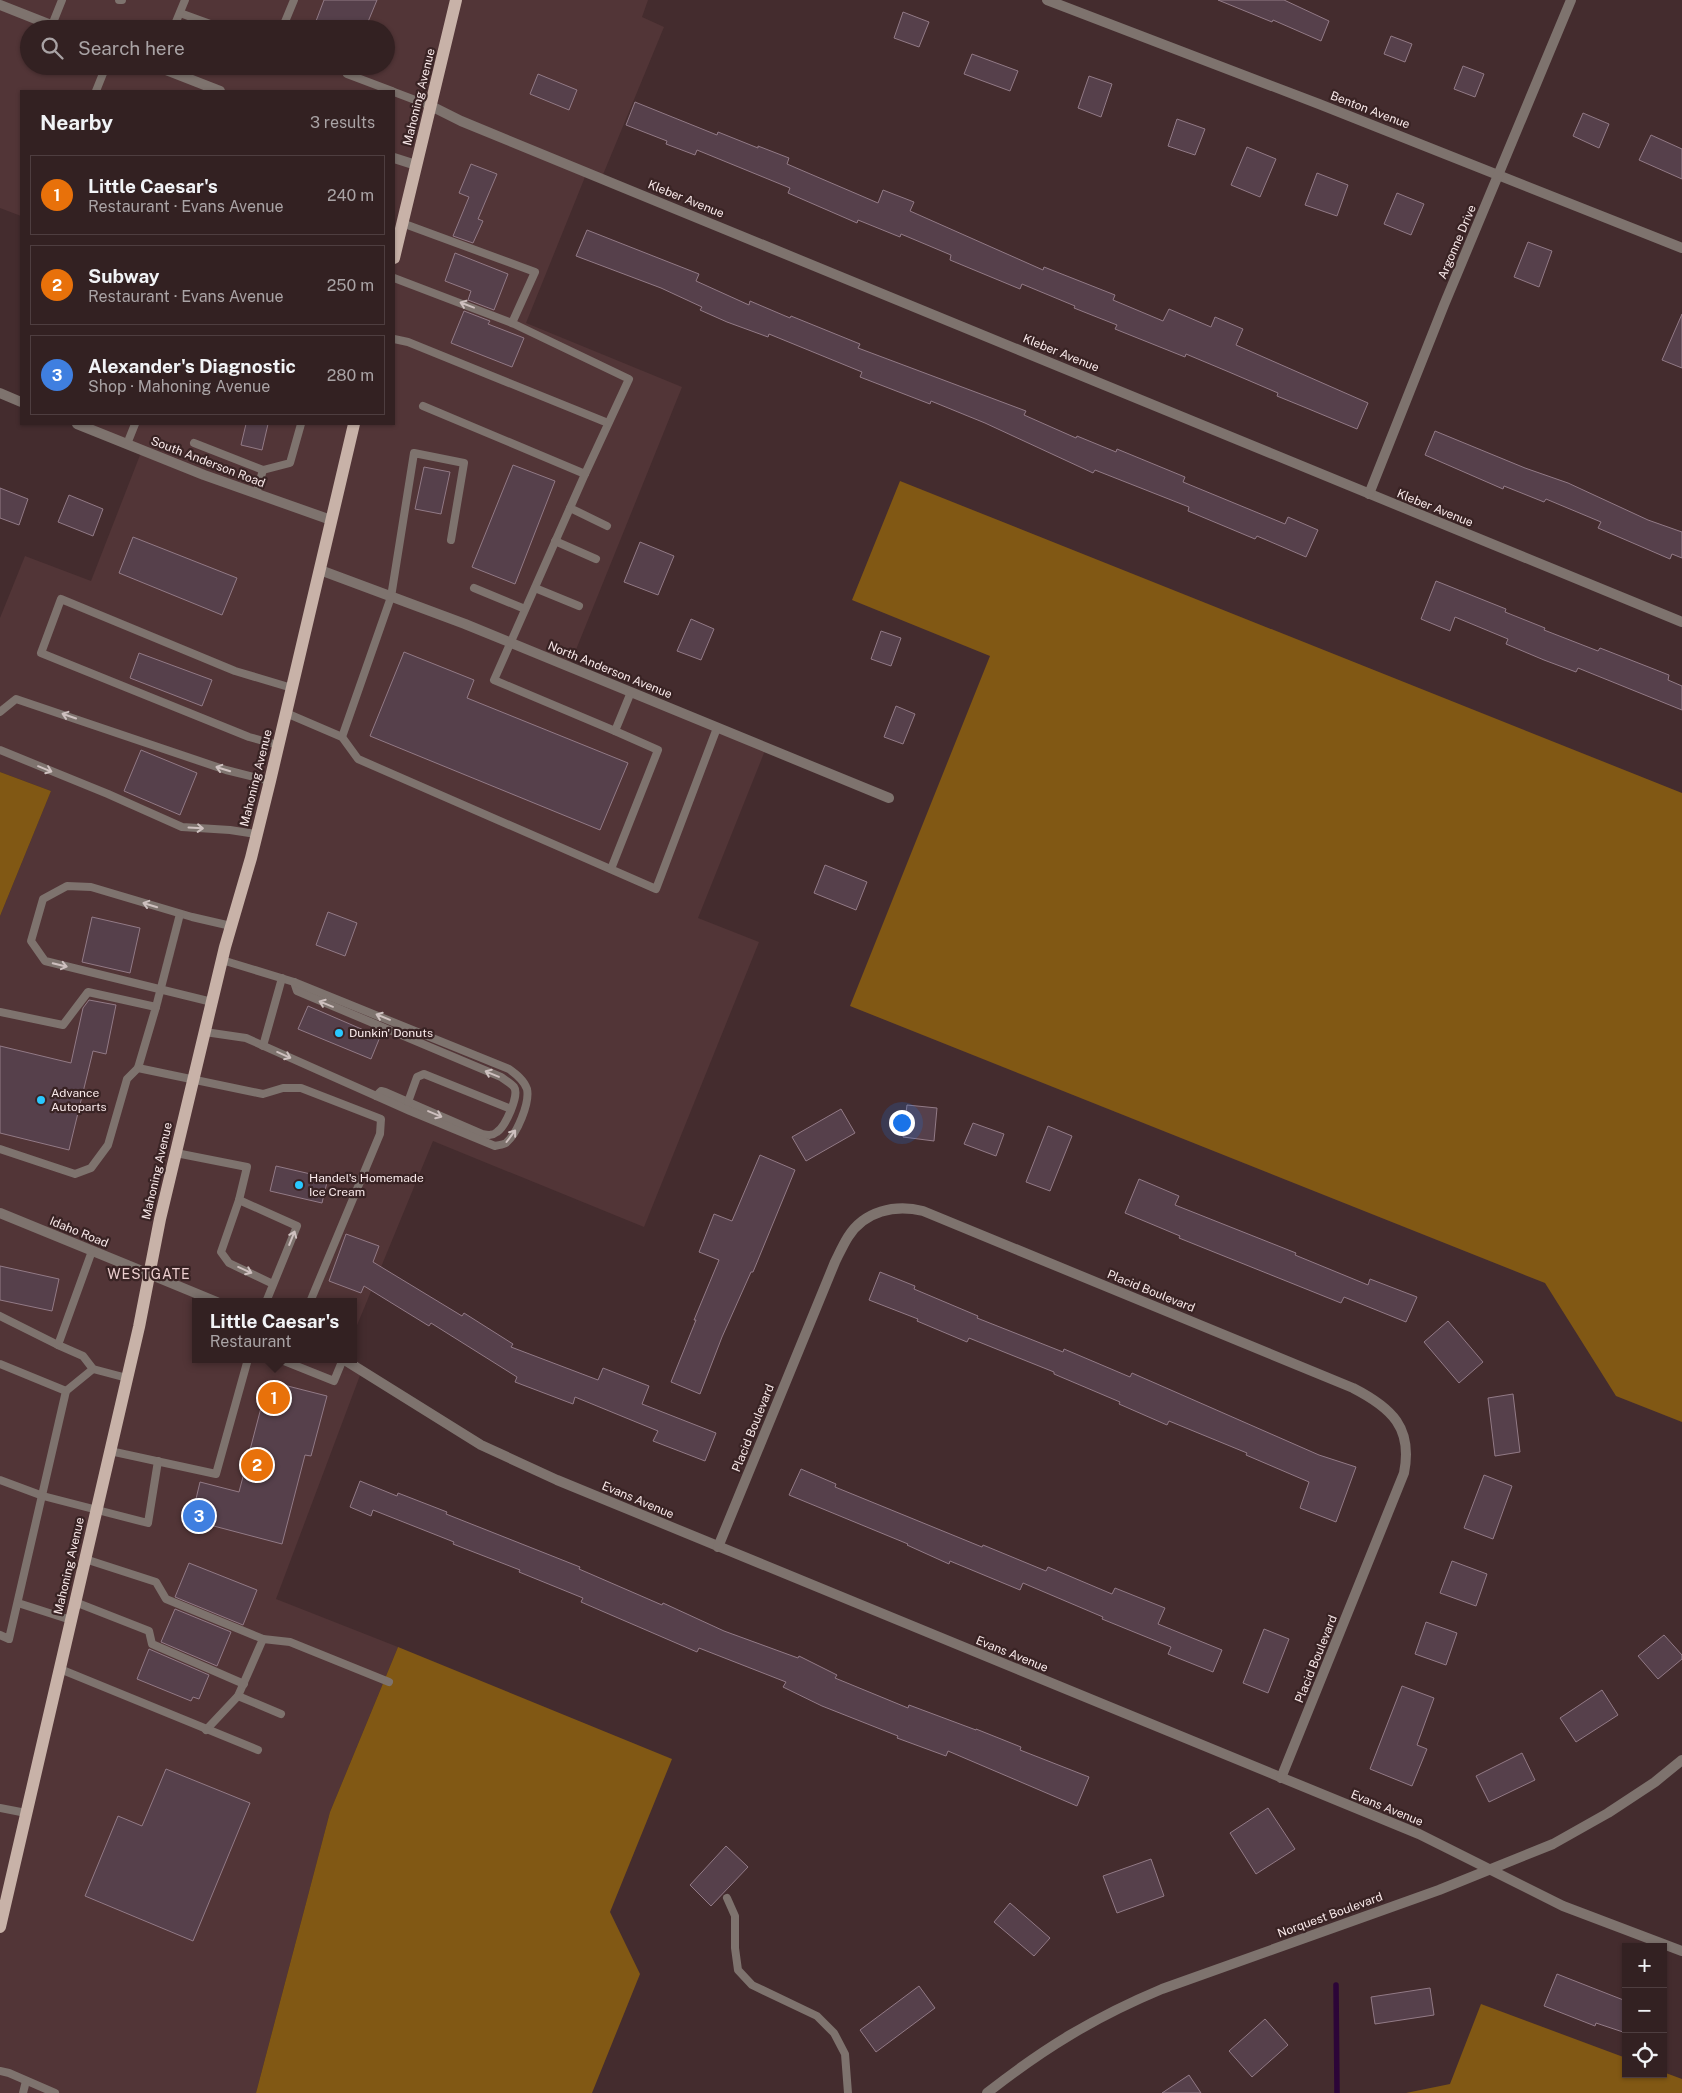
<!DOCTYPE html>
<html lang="en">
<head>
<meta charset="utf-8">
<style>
  body { margin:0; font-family:"Public Sans",sans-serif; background:#3e2e2f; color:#f1f3f6 }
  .controls { position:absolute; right:15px; bottom:15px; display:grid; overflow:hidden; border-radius:0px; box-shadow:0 1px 4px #0004 }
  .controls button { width:45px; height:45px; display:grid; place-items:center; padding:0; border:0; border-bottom:1px solid #4e3e40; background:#332122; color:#f1f3f6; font:25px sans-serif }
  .you { position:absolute; left:901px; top:1122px; width:18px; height:18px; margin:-12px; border:4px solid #fff; border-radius:50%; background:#1a73e8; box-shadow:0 0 0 8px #1a73e833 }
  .badge { display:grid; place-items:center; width:32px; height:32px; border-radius:50%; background:#29c8ff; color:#fff; font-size:16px; font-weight:700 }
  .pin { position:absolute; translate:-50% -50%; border:2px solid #fff; box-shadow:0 1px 5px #0006 }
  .popup { position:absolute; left:192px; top:1298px; width:165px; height:65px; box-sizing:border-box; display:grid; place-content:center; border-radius:0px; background:#332122; filter:drop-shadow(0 1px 4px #0005); font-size:16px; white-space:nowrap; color:#a9a3a5 }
  .popup b { font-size:19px; color:#f1f3f6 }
  .popup::after { content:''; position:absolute; left:50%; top:100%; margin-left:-10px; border:10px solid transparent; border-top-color:#332122 }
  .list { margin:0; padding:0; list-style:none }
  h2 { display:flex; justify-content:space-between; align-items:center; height:65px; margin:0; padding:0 20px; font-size:21px }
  h2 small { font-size:16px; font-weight:400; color:#a9a3a5 }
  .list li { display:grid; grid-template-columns:32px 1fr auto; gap:15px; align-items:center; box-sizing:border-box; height:80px; margin:0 10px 10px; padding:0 10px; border:1px solid #4e3e40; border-radius:0px }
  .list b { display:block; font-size:19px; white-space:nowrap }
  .list p { margin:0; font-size:16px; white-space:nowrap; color:#a9a3a5 }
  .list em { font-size:16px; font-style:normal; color:#a9a3a5 }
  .icon { flex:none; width:28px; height:28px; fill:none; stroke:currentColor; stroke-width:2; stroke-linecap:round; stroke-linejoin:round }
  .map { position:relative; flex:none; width:1682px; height:2093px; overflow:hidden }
  .search { position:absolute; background:#332122; box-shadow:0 1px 4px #0004; left:20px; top:20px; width:375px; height:55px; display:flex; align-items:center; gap:12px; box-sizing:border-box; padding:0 18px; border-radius:28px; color:#a9a3a5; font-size:19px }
  .panel { position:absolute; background:#332122; box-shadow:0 1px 4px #0004; left:20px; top:90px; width:375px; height:335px; border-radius:0px }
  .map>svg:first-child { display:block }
  .built { fill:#523537; fill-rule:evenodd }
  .forest { fill:#815814 }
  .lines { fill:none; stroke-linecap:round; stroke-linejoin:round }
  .stream { stroke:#2c0538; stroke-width:5.5 }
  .building { fill:#56404b; stroke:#927a86 }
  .service { stroke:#7e736e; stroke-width:8 }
  .minor { stroke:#7e736e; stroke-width:10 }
  .tertiary { stroke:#7e736e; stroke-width:10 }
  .primary { stroke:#c8b2a8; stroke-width:12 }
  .oneway { stroke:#cec0bf }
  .poi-dot { fill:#29c8ff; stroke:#392324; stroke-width:2 }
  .labels { text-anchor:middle; stroke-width:4.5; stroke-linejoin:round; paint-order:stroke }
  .street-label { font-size:12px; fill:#f9e9ea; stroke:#392324 }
  .poi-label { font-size:12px; fill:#f9e9ea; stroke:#392324; text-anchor:start }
  .neighbourhood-label { font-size:14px; letter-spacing:1px; fill:#eccecf; stroke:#392324 }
</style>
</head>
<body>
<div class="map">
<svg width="1682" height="2093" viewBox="0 0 1682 2093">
  <rect width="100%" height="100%" fill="#442c2e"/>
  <path class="built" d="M0,0H648L642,17L664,27L602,177L587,172L526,323L682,387L569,667L766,748L698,918L759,942L644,1227L433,1141L353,1335V1302H195V1359H343L362,1370L276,1599L398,1647L330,1812L256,2093H0V916L51,791L0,772V618L25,556L91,581L142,450L77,424H394V91H21V216L0,208ZM29,29H386V66H29Z"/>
  <g class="forest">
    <polygon points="900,481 1682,793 1682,1422 1616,1396 1545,1283 850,1006 990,656 852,600"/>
    <polygon points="0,772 51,791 0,916"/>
    <polygon points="398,1647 672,1759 610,1912 640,1974 592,2093 256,2093 330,1812"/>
    <polygon points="1481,2004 1626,2058 1626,2074 1663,2074 1663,2072 1682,2079 1682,2093 1406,2093 1450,2084"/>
  </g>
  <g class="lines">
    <polyline class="stream" points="1336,1985 1337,2093"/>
  </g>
  <g class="building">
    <polygon points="324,0 377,0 365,29 313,29"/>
    <polygon points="1218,0 1284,0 1329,21 1321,41 1273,20 1272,22"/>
    <polygon points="903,12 929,22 919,47 894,38"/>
    <polygon points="1391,36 1412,44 1405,62 1384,54"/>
    <polygon points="972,54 1018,71 1010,91 964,74"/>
    <polygon points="1463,66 1484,74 1475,97 1454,89"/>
    <polygon points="538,74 577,90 569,110 530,94"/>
    <polygon points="1089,76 1112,84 1101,117 1078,108"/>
    <polygon points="635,102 717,135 718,132 758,148 758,146 789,158 787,164 878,203 883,190 914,202 910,211 1043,270 1044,267 1115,295 1113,300 1163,321 1169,309 1211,327 1215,317 1243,329 1236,345 1368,403 1357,429 1304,407 1277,396 1278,393 1229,372 1186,354 1185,357 1115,329 1117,325 1074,308 1075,306 1022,284 1020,289 950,260 951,255 901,234 900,237 858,220 857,223 788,193 790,188 697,150 695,155 666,144 667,141 626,125"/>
    <polygon points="1583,113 1609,124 1599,148 1573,136"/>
    <polygon points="1177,119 1205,129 1195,155 1168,146"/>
    <polygon points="1651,135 1682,149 1682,179 1639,160"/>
    <polygon points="1247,147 1276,159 1260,197 1231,185"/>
    <polygon points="471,164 497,174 478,219 483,221 473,243 453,236 469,197 459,193"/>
    <polygon points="1317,173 1348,185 1337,216 1305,205"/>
    <polygon points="1397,193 1424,204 1411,235 1384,224"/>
    <polygon points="587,230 699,274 696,281 749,305 750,301 790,318 791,316 860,344 858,348 1026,411 1024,415 1076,438 1077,436 1116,452 1117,449 1185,477 1183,482 1285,524 1288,517 1318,530 1306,557 1257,536 1255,539 1188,511 1189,507 1095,470 1093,473 985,423 931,401 930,404 860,377 862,372 769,334 768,337 727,322 700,310 702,307 661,288 576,256"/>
    <polygon points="1528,242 1552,251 1539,287 1514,277"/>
    <polygon points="455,253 508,274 494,310 468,300 471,291 445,281"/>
    <polygon points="464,311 490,321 488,324 524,338 512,367 451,343"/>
    <polygon points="1682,314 1682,368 1662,360"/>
    <polygon points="246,424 268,424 262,450 241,445"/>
    <polygon points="1435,431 1525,468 1568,483 1648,520 1682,532 1682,558 1672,554 1670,559 1598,528 1601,522 1546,499 1544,502 1504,486 1503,489 1425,455"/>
    <polygon points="513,465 555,481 515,584 472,567"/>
    <polygon points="424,467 450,472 441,514 415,509"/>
    <polygon points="0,488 28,499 19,525 0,518"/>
    <polygon points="69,495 103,509 93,536 58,522"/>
    <polygon points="133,537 237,578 222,615 119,573"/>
    <polygon points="640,542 674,556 658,595 624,582"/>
    <polygon points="1436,581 1506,609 1505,612 1545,628 1544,630 1598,651 1600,648 1669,675 1668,680 1682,686 1682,710 1578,668 1576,672 1544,660 1506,644 1508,639 1455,617 1450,631 1421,619"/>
    <polygon points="691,619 714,629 701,660 677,651"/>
    <polygon points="881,631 901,638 891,666 871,659"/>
    <polygon points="404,652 474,680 467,698 628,763 600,830 370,736"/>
    <polygon points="139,653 212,680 202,706 130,678"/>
    <polygon points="896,706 915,714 903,744 884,737"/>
    <polygon points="141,750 197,773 180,815 124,791"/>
    <polygon points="825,865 867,882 856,910 814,893"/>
    <polygon points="328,912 357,923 345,956 316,945"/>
    <polygon points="92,917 140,928 130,973 82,962"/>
    <polygon points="89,1000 116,1005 106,1054 93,1051 69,1150 0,1133 0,1046 71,1063 83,1008"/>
    <polygon points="308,1006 380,1037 371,1059 298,1029"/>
    <polygon points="907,1105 937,1108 934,1141 903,1137"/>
    <polygon points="841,1109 855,1133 806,1161 792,1137"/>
    <polygon points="973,1123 1004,1134 996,1156 964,1144"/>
    <polygon points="1048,1126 1072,1136 1050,1191 1026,1182"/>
    <polygon points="760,1155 795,1170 753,1272 751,1272 722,1337 700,1394 671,1382 696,1320 694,1320 719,1260 699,1252 714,1214 732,1221"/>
    <polygon points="276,1166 328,1178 322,1203 270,1191"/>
    <polygon points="1139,1179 1179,1196 1175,1205 1296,1253 1295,1255 1368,1285 1370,1279 1417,1297 1406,1322 1344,1297 1341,1303 1179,1238 1180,1236 1125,1213"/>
    <polygon points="346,1234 379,1246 373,1262 462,1316 464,1313 513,1344 511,1347 598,1380 603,1368 649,1386 642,1404 716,1433 705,1461 653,1441 658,1431 575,1397 573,1404 515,1382 517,1377 431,1323 429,1326 364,1286 361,1293 329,1281"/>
    <polygon points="0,1266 59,1279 52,1311 0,1300"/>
    <polygon points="880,1272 915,1286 914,1289 978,1316 977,1318 1063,1352 1064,1349 1130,1377 1132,1373 1319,1455 1356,1467 1336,1522 1300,1508 1309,1482 1246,1455 1247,1453 1169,1421 1167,1425 1119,1404 1120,1402 1054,1374 1054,1372 969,1338 967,1342 917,1321 918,1319 869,1300"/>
    <polygon points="1448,1321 1483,1362 1459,1383 1424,1342"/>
    <polygon points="268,1381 327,1396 311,1456 305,1455 282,1544 191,1520 200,1482 239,1492"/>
    <polygon points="1513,1394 1520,1452 1495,1456 1488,1398"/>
    <polygon points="801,1469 836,1484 835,1487 982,1547 983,1545 1046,1571 1048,1567 1112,1594 1115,1588 1165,1608 1158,1624 1222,1650 1213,1672 1168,1654 1171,1647 1102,1619 1103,1617 1023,1583 1020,1590 950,1561 949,1564 907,1545 908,1544 789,1495"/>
    <polygon points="1484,1475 1512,1486 1493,1539 1464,1528"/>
    <polygon points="360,1481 397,1496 398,1493 447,1512 446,1514 580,1567 579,1569 662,1605 663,1603 724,1631 798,1658 799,1656 837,1675 835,1678 908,1708 909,1705 976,1730 976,1729 1021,1747 1020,1750 1089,1777 1077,1806 948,1751 946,1756 897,1738 898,1736 822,1706 783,1687 786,1682 699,1648 697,1652 581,1602 583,1598 519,1572 520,1570 453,1544 454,1542 373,1510 371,1516 350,1507"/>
    <polygon points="1452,1561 1487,1574 1476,1606 1440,1593"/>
    <polygon points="189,1563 257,1590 243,1625 175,1597"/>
    <polygon points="175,1609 231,1632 217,1666 161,1642"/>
    <polygon points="1426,1622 1457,1633 1446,1665 1415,1654"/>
    <polygon points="1264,1629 1289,1639 1268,1693 1243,1683"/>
    <polygon points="1664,1635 1682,1655 1682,1659 1658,1679 1638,1656"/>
    <polygon points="149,1649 209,1675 199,1699 193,1697 191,1701 137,1679"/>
    <polygon points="1402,1686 1434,1698 1417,1745 1427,1749 1412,1786 1370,1769"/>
    <polygon points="1602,1690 1618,1715 1576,1742 1560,1718"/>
    <polygon points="1522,1753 1535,1780 1489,1802 1476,1776"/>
    <polygon points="166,1769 250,1803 193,1941 85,1896 118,1816 142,1826"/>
    <polygon points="1268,1808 1295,1849 1256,1874 1230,1833"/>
    <polygon points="726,1846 748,1867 711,1906 690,1885"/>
    <polygon points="1151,1859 1164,1896 1117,1913 1103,1876"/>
    <polygon points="1010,1903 1050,1938 1034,1956 994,1922"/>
    <polygon points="1557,1974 1626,2001 1626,2033 1596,2023 1595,2026 1544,2006"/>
    <polygon points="919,1986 935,2008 876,2052 860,2030"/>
    <polygon points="1430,1988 1434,2015 1375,2024 1371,1997"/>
    <polygon points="1265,2019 1288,2045 1252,2077 1229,2051"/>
    <polygon points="1189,2075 1201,2093 1162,2093"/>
  </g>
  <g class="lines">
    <g class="service">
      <polyline points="119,0 122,0"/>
      <polyline points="180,13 224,29"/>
      <polyline points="52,25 62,0"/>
      <polyline points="173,29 185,0"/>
      <polyline points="282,29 294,0"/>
      <polyline points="347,74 392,91"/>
      <polyline points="96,91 106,66"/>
      <polyline points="394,92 431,106"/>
      <polyline points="402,223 535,272 512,323"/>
      <polyline points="394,278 512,323 629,379 585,474"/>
      <polyline points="394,339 408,342 608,423"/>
      <polyline points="423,406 585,474 494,680 615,731"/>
      <polyline points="194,443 263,470 290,463 301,424"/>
      <polyline points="127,444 135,424"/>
      <polyline points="256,494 263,470"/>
      <polyline points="570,508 607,526"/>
      <polyline points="555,541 596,559"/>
      <polyline points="474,588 525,609"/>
      <polyline points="535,588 579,606"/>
      <polyline points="0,712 16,699 226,770 270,781"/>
      <polyline points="286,713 342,737 358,759 656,889 717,728"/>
      <polyline points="342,737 391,597 414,453 464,463 451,540"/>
      <polyline points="278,745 249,737 41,653 61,599 235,671 292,688"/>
      <polyline points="0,750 108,794 182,827 230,830 256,834"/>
      <polyline points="611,869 658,750 615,731 631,692"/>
      <path d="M294,982L297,991L501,1077C505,1080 511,1083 514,1087C520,1095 505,1127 497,1132C492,1136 488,1135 482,1134L385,1092L381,1091L376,1096"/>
      <polyline points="212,1002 45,961 31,941 43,899 67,886 91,887 192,917 231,926"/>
      <polyline points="156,1007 180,914"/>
      <polyline points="0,1012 63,1025 88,992 156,1007 138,1068 127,1079 108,1145 91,1168 75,1174 0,1149"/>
      <path d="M205,1032L246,1038L410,1111L495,1146C498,1145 503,1145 506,1143C517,1134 530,1103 527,1089C524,1080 516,1074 509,1069L294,982L222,960"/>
      <polyline points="263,1046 282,978"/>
      <polyline points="138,1068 263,1094 283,1088 301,1088 381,1119 380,1134 310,1302"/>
      <polyline points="408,1102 417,1077 424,1074 511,1109"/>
      <polyline points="176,1153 247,1167 239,1200"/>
      <polyline points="92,1251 58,1345 83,1356 93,1369 127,1378"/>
      <polyline points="266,1302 297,1226 239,1200 221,1252 229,1263 273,1284"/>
      <polyline points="0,1316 58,1345"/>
      <polyline points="279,1359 334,1381 343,1359"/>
      <polyline points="0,1364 66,1391 9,1639 0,1635"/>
      <polyline points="66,1391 93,1369"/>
      <polyline points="110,1451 216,1474 248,1359"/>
      <polyline points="0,1480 43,1496 148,1523 158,1461"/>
      <polyline points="85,1559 156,1582 166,1599 263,1639 238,1696 206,1730"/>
      <polyline points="75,1602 149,1631 152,1644 244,1684"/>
      <polyline points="18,1603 71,1620"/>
      <polyline points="263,1639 290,1642 389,1682"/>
      <polyline points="60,1669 258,1750"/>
      <polyline points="238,1696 281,1714"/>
      <polyline points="0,1808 26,1813"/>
      <polyline points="727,1898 735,1916 735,1948 738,1970 752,1985 817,2016 834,2033 845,2054 848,2093"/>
      <polyline points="0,2071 9,2073 55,2093"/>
      <polyline points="23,2093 26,2081"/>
    </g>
    <g class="minor">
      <polyline points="1047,0 1319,104 1682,248"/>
      <polyline points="431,106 461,121 1682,622"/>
      <polyline points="0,393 21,402"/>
      <polyline points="77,424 204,475 331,520"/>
      <polyline points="1369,494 1444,305 1571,0"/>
      <polyline points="320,570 465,624 889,798"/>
      <polyline points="149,1274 217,1302"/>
      <polyline points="343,1359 481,1445 557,1480 1419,1834 1563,1906 1682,1951"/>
      <path d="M718,1547L835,1262C839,1254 843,1245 848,1237C864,1211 895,1204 923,1211L1353,1388C1392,1408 1413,1428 1404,1473L1281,1778"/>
    </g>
    <g class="tertiary">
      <polyline points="0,5 61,29"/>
      <polyline points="156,66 220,91"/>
      <polyline points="394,158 416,165"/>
      <polyline points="0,1213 149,1274"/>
      <path d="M987,2093C1044,2048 1095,2017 1162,1989L1439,1890L1553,1844L1608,1813L1655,1782L1682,1760"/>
    </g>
    <g class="primary">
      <polyline points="394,258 456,0"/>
      <polyline points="0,1927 139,1327 160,1219 225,947 251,858 270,781 354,424"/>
    </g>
  </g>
  <defs><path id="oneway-shaft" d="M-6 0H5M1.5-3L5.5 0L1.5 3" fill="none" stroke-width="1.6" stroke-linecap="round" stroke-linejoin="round" transform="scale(1.25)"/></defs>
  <g class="oneway">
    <use href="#oneway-shaft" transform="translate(467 305) rotate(-159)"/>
    <use href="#oneway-shaft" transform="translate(69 716) rotate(-161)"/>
    <use href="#oneway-shaft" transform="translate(45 769) rotate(22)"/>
    <use href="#oneway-shaft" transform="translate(223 769) rotate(-163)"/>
    <use href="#oneway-shaft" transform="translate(196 828) rotate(3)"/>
    <use href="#oneway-shaft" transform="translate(150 905) rotate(-163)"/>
    <use href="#oneway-shaft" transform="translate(60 965) rotate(14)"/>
    <use href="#oneway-shaft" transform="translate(326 1004) rotate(-158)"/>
    <use href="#oneway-shaft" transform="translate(383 1017) rotate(-158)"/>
    <use href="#oneway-shaft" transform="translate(284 1055) rotate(24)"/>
    <use href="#oneway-shaft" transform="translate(492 1074) rotate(-157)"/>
    <use href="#oneway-shaft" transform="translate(435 1114) rotate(23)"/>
    <use href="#oneway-shaft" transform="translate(511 1136) rotate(-53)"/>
    <use href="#oneway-shaft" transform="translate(292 1238) rotate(-68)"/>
    <use href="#oneway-shaft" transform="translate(245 1270) rotate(24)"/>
  </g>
  <g class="poi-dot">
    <circle cx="339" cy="1033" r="5"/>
    <circle cx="41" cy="1100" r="5"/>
    <circle cx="299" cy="1185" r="5"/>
  </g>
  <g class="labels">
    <g class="street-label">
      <text transform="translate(419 97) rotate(-76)" y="4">Mahoning Avenue</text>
      <text transform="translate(1370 110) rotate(21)" y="4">Benton Avenue</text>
      <text transform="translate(686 199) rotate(22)" y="4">Kleber Avenue</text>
      <text transform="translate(1457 242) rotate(-67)" y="4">Argonne Drive</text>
      <text transform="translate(1061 353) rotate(22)" y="4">Kleber Avenue</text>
      <text transform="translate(208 462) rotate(21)" y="4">South Anderson Road</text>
      <text transform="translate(1435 508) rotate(22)" y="4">Kleber Avenue</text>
      <text transform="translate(610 670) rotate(22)" y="4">North Anderson Avenue</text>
      <text transform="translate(256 778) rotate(-76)" y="4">Mahoning Avenue</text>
      <text transform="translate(157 1171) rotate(-77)" y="4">Mahoning Avenue</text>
      <text transform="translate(79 1232) rotate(22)" y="4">Idaho Road</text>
      <text transform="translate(1151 1291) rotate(22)" y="4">Placid Boulevard</text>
      <text transform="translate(753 1428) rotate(-68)" y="4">Placid Boulevard</text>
      <text transform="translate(638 1500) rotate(23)" y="4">Evans Avenue</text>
      <text transform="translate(69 1566) rotate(-77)" y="4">Mahoning Avenue</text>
      <text transform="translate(1012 1654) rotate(22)" y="4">Evans Avenue</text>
      <text transform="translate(1316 1659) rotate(-68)" y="4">Placid Boulevard</text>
      <text transform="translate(1387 1808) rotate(22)" y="4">Evans Avenue</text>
      <text transform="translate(1330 1915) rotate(-20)" y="4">Norquest Boulevard</text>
    </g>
    <g class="poi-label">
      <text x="349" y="1037">Dunkin' Donuts</text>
      <text x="51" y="1097">Advance<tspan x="51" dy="14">Autoparts</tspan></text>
      <text x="309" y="1182">Handel's Homemade<tspan x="309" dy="14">Ice Cream</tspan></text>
    </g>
    <g class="neighbourhood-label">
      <text x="149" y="1279">WESTGATE</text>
    </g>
  </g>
</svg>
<div class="controls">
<button>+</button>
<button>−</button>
<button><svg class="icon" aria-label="locate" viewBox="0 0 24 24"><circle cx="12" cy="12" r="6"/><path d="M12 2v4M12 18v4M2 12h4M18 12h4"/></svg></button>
</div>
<div class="you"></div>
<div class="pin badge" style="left:274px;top:1398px;background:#e8710a">1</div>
<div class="popup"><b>Little Caesar's</b>Restaurant</div>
<div class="pin badge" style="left:257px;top:1465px;background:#e8710a">2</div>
<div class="pin badge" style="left:199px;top:1516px;background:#3f7fe0">3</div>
<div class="search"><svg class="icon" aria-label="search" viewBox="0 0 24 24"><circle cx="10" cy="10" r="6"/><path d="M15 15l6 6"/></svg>Search here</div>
<section class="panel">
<h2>Nearby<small>3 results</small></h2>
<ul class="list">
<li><span class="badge" style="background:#e8710a">1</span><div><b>Little Caesar's</b><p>Restaurant · Evans Avenue</p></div><em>240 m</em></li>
<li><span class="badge" style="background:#e8710a">2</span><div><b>Subway</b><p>Restaurant · Evans Avenue</p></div><em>250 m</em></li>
<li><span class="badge" style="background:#3f7fe0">3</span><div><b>Alexander's Diagnostic</b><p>Shop · Mahoning Avenue</p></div><em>280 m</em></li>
</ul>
</section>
</div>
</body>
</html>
